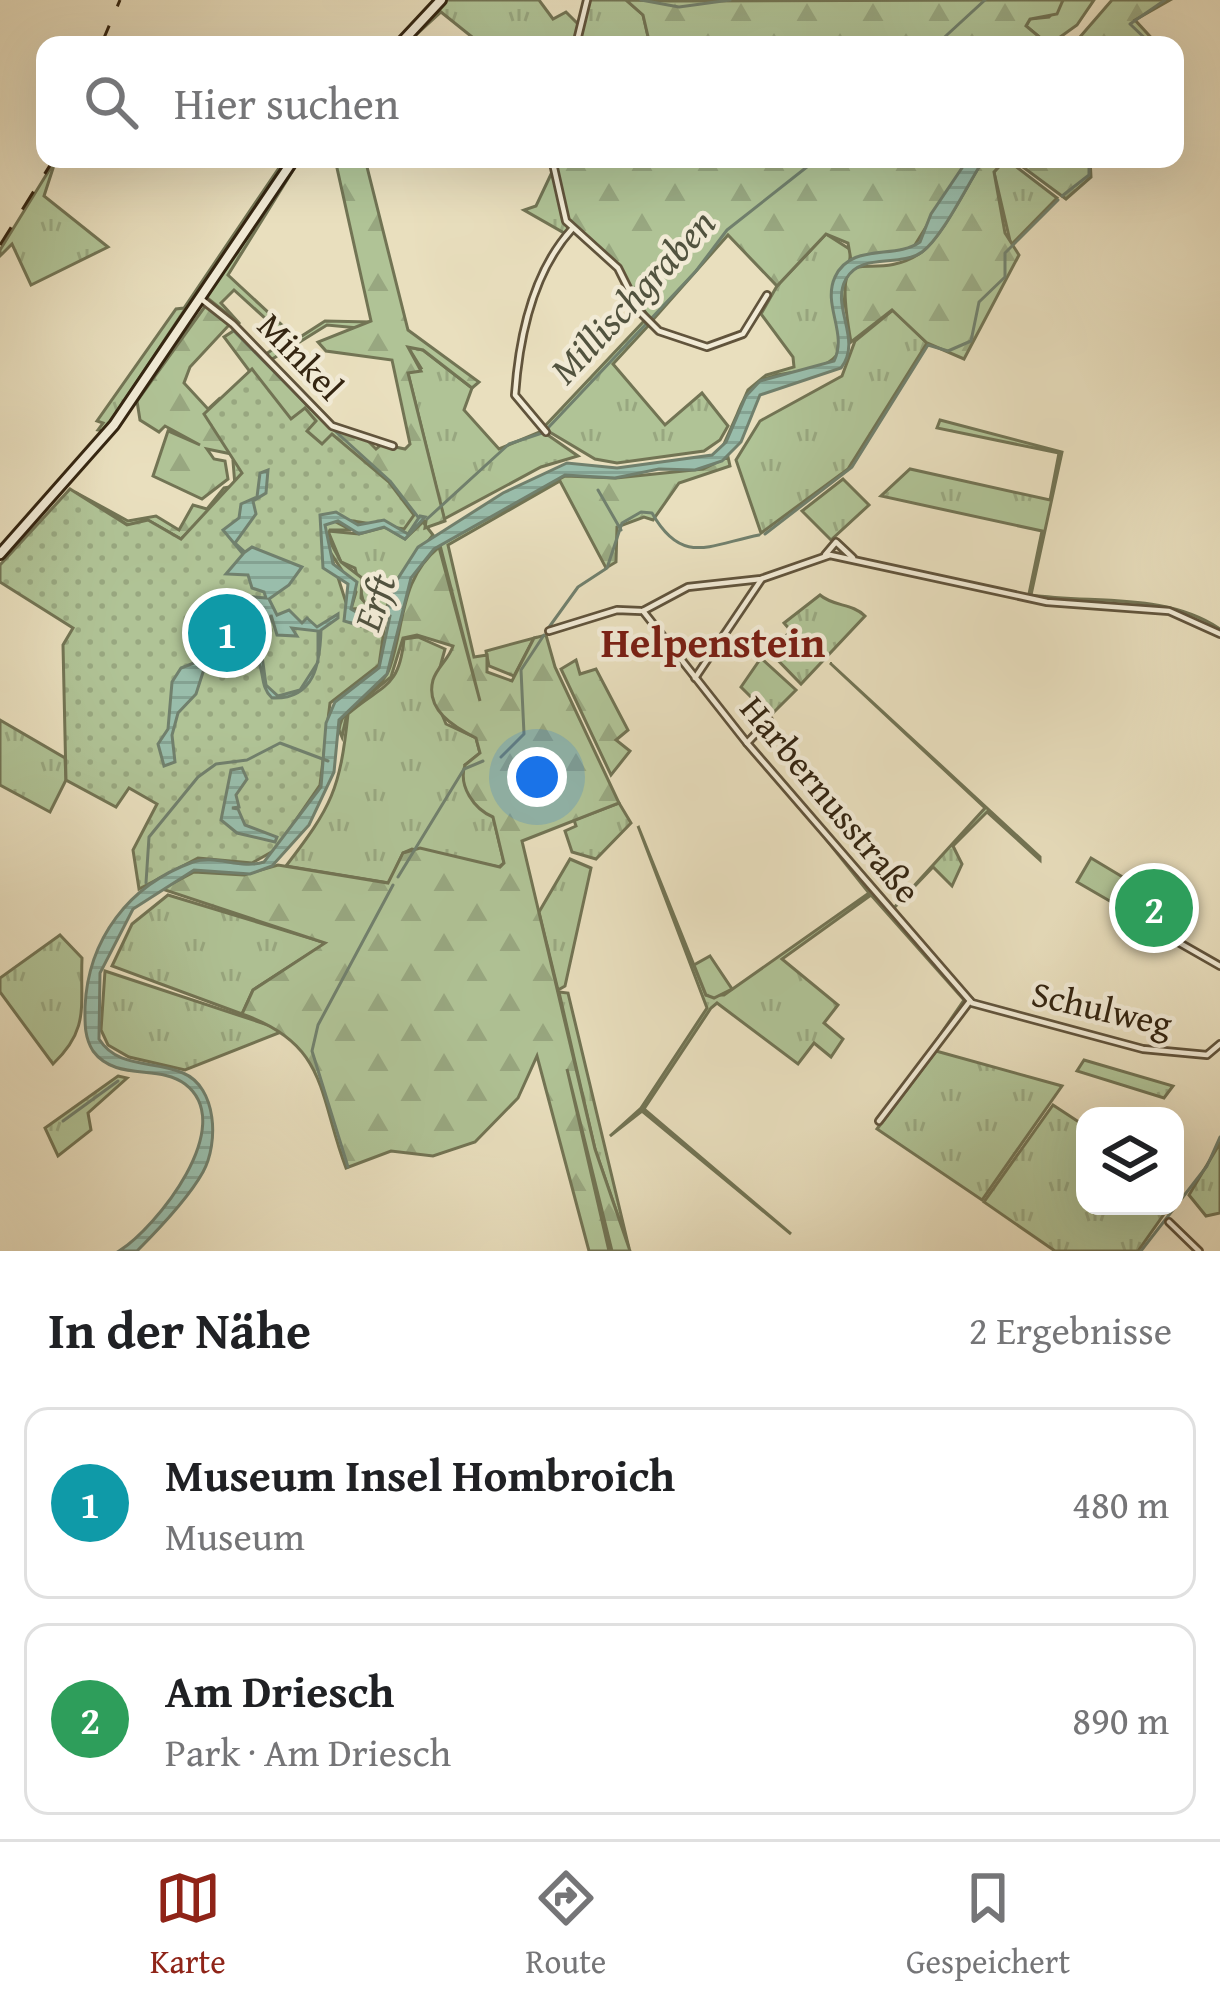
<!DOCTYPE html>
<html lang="de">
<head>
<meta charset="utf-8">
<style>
  body { margin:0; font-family:"Gentium Book Plus",serif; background:#f6f6f6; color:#202124 }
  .controls { position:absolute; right:36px; bottom:36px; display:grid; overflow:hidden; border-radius:24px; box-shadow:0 12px 48px #0002 }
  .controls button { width:108px; height:108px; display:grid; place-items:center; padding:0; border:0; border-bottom:3px solid #e0e0e0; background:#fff; color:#202124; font:60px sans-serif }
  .you { position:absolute; left:537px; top:777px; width:42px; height:42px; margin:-30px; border:9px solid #fff; border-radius:50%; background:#1a73e8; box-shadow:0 0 0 18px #1a73e833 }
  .badge { display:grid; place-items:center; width:78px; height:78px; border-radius:50%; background:#8f2418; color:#fff; font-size:39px; font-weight:700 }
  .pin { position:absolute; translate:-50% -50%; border:6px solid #fff; box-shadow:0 3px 12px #0006 }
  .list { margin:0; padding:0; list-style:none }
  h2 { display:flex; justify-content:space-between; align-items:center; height:156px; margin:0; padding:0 48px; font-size:51px }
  h2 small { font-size:39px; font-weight:400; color:#757577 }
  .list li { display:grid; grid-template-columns:78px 1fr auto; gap:36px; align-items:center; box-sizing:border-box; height:192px; margin:0 24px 24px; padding:0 24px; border:3px solid #e0e0e0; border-radius:24px }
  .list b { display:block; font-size:45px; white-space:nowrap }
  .list p { margin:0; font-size:39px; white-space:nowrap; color:#757577 }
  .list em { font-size:39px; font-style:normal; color:#757577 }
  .icon { flex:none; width:66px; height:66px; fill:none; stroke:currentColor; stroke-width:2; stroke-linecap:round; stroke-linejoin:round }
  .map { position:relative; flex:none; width:1220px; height:1251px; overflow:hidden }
  .search { position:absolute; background:#fff; box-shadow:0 12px 48px #0002; left:36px; right:36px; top:36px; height:132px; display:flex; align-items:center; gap:30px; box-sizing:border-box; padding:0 42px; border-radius:24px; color:#757577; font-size:45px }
  .sheet { height:588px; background:#fff }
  nav { display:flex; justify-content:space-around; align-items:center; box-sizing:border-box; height:168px; border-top:3px solid #e0e0e0; background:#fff; font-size:33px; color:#757577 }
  nav a { display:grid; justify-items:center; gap:6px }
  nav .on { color:#8f2418 }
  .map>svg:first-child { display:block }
  .grass { fill:url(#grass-tufts); stroke:#727454; stroke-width:3 }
  .forest { fill:url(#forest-firs); stroke:#727454; stroke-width:3 }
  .park { fill:url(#park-dots); stroke:#727454; stroke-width:3 }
  .water { fill:url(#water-rules); stroke:#71806d; stroke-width:3 }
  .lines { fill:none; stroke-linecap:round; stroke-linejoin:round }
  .stream { stroke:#71806d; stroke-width:3 }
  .street-casing { stroke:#61543c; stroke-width:10 }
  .secondary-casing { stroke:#342511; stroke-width:14 }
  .street { stroke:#f1ead5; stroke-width:4.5 }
  .secondary { stroke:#f1ead5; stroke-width:8 }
  .rail { stroke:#342511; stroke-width:3; stroke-dasharray:21 21; stroke-linecap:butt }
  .labels { text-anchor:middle; stroke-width:9; stroke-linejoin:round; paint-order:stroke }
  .street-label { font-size:36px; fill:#342511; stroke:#f1ead5 }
  .water-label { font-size:39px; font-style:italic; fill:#52533f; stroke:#f1ead5 }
  .quarter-label { font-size:42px; font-weight:bold; fill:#7a1f14; stroke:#f1ead5 }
</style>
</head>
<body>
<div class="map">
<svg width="1220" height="1251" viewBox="0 0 1220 1251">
  <defs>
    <pattern id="grass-tufts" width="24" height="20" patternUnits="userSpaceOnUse" patternTransform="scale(3)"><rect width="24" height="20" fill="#b0c396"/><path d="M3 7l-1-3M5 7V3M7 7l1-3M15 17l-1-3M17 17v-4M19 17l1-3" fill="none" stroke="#98a780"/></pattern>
    <pattern id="forest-firs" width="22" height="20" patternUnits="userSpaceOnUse" patternTransform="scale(3)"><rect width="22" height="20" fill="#b0c396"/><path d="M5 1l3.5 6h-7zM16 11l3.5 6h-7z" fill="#98a780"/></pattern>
    <pattern id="park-dots" width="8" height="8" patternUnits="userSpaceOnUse" patternTransform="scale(3)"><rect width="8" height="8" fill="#b0c396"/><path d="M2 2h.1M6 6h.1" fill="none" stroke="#98a780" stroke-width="1.8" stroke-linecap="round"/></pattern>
    <pattern id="water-rules" width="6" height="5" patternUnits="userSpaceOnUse" patternTransform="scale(3)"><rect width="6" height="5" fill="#99bdab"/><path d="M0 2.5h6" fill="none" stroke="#84a292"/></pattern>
  </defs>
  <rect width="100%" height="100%" fill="#e9dfbe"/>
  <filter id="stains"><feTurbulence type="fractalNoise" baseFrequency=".00167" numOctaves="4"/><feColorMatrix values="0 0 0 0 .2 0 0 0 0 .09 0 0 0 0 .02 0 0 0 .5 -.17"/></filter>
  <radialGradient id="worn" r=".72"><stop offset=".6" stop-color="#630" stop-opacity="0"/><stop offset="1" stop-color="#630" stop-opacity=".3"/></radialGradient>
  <g class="grass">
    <polygon points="447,0 539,0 553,19 566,12 580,26 574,45 482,45 441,12 405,45"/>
    <polygon points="588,0 626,0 643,15 650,45 577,45"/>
    <polygon points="1063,0 1094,0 1077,25 1049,45 1026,26 1030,19 1049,17"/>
    <polygon points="56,159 44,196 108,247 31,285 12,244 0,256 0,250"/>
    <polygon points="285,159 104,431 98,430 103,423 97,421 176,309 184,308"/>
    <polygon points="300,159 228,275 297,339 325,321 371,322 358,328 327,325 269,361 266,354 288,339 234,290 221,303 240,324 206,297"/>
    <polygon points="1006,159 1057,198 1011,245 994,172"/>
    <polygon points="553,170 568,229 566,234 524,210 536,206"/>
    <path d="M826,234L851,250L837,355C816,379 779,366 755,385C738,400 735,428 723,446L748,390L766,375L794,367L793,357L761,314L777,286Z"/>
    <polygon points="893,310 927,343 848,469 761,533 736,460 760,421 842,376 855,341"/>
    <polygon points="644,321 649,325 613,364 665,425 702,393 728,426 720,440 704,451 617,463 595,459 548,431 544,427"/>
    <polygon points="408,347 423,350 472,388 464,410 499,449 542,431 578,456 541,467 444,519 408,373 421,368"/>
    <path d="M940,420L1062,452L1031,595C1093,604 1166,592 1220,629V632L1169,609L1031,597L1029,594L1042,531L881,496L910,469L1050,500L1059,453L937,428Z"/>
    <polygon points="843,479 869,505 831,540 802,511"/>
    <polygon points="423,522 433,535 397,580 388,607 389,596 364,604 355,568 341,562 328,531 359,534 385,527 405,539"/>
    <path d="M820,595C834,607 852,603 865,616L801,684L769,651L791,631L784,623Z"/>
    <path d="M418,637L445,649L433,693L446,724L476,738L480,753L465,765L493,817L504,863L499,867L412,849L403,853L389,883L286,866C332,806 340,790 348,714C382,684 399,690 404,639Z"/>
    <polygon points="534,638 514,676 489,666 486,651"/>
    <polygon points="761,658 796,690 770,716 741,687"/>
    <polygon points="830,663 1040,857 1040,860 987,812 953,846 962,864 952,886 933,867 892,910 985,808"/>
    <polygon points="0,720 65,758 66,780 50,812 0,785"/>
    <polygon points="619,803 631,823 596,859 572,852 565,831 576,826 574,820"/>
    <polygon points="638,826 706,995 724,995 869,893 825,838 965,999 965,1004 916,1070 964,1000 871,895 782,959 838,1005 824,1023 843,1039 831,1057 814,1043 798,1064 717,1003 711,1008 644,1109 791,1234 642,1111 610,1136 641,1108 707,1008"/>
    <polygon points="1091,858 1151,894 1139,918 1077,882"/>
    <polygon points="570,859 591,868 565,986 558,990 539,912"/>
    <polygon points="168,895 326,943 253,990 242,1014 112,966 132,924"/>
    <path d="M60,935L82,958C80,1006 90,1029 53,1064L0,992V978Z"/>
    <polygon points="105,971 268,1025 281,1032 185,1070 129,1057 108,1045 101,1030"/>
    <polygon points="559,992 568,993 629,1248 595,1149"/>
    <polygon points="936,1051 1062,1086 982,1200 877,1129"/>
    <polygon points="1084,1060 1173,1086 1164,1098 1077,1071"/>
    <polygon points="118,1076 127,1078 88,1113 91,1130 58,1156 45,1128"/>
    <polygon points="1053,1105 1085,1126 1085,1206 1169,1207 1138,1251 1055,1251 984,1202"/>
    <polygon points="1220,1143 1220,1213 1206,1216 1189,1195"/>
  </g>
  <g class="forest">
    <polygon points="626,0 670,1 1063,0 1057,14 1030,19 1026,26 1049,45 650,45 643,15"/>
    <polygon points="1112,0 1170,0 1135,20 1158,45 1073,45"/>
    <path d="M335,159H365L408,330L479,382L472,388L423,350L408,347L421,371L408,373L445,521L425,528L426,521H419L408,534C386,523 362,530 341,514L228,498L181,539L148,520L128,525L75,492L128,521L156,516L179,530L193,505L207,509L224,488L235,486L233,461L251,458L207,449L214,459L225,461L228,479L202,499L153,476L168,431L200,445L165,426L159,432L140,420L137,401L206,305L230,324L190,367L184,383L208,409L219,399L225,412L263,389L224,337L235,330L331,429L364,437L376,449L382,444L405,449L410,444L392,360L326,351L318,342L371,321Z"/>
    <polygon points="554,159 953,159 959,163 968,159 913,248 851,260 848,243 826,234 777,286 728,235 651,322 619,267 567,219"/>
    <path d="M984,159H1006L994,172L1005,233L1019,255L964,359L927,343L892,310L851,342C830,226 866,288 919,254C941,240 968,183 984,159Z"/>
    <polygon points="1012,159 1090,159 1091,177 1066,199"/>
    <path d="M728,457L730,466L679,483L653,520L644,517L617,527L616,562L606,568L560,481L448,545L474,657L487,655V672L512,681L534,638L546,635L555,667L619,803L522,841L595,1149L630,1251H612L567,1069L609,1251H589L537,1056L518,1098L475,1142L433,1156L391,1151L346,1168C318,1094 328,1044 242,1014L253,990L325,943L162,889L194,872L244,875L278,865L388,883L403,853L420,848L500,867L504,863L493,817C474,809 458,786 465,765L480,753L476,738C454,727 425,710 433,680C437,667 449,659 453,646L417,635L403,638L391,677L347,713L342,737L339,730C343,698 381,695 390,667C405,623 400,579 439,547L480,701L440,545L565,476L616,478L703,469Z"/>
    <polygon points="334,521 351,530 330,530 327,536 341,562 362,578 361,598 366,604 389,595 387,607 351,609 356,592 325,544 324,525"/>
    <polygon points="576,660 580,674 596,669 628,730 616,740 630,751 611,775 561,669"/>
    <polygon points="710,956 732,989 714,998 706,995 694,965"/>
  </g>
  <polygon class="park" points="252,369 291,419 305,408 316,421 307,431 322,444 332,434 389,482 414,515 404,529 334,518 321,524 349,612 387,610 379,665 330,703 320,785 275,850 252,863 198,858 139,889 133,850 157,804 129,788 116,807 66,780 63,645 73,628 0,582 0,565 70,489 127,525 148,520 181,539 242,473 204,414"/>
  <g class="water">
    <path d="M968,159H984C968,183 943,237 922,252C899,268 861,252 846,279C830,307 863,339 841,368L760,395L741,442L722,461L695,470L659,469L615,478L565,475L434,549L411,578L387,674L339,720L334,772L309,825L272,866L250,874L194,870L133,909L100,973L99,1039C118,1069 153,1060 183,1073C217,1087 219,1143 203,1172C188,1199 159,1229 137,1251H119C156,1228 239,1125 185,1084C159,1064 116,1082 93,1051C84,1037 85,1022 85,1007C88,939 129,885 193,862C216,854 240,870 264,862L321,787L326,723L335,702L379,668L390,616L380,612L361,626L344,621L348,584L323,568L320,515L336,512L358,525L384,520L408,534L420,516L425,517L405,539L384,527L359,534L338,521L325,525L333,564L357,582L351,609L356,612L388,607L397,580L418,547L503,493L567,463L617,468L712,455L726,442L746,396L760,381L834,361C848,333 822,305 835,277C851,242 895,260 920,242L931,214Z"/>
    <path d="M268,470L266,493L253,501L256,514L235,543L245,552L252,547L302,567L289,585L269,599L277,615L289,610L302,623L307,618L317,627L338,614V618L321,630C320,663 315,700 272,698C257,684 268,665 250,653L205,666L196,694L178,713L172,735L175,762L164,766L158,744L168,729L172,682L181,668L222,652L256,650L250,641L254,637L260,641L266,685L278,696L300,690L318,662V631L292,628L297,636L277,635L271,615L269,628L245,619L233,621V603L255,613L253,602L243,596L266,598L264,592L252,588L248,575L226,574L243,554L223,530L239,518L241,504L257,497L260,473Z"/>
    <polygon points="242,768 247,779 236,795 239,807 232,808 238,809 245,825 277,837 275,842 237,833 221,820 231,770"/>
  </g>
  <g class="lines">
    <g class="stream">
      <polyline points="641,0 679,7 730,0"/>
      <polyline points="936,45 985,0"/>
      <polyline points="1152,45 1130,24 1165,0"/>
      <polyline points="1062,196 1089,175 1089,159"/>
      <polyline points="233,330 309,407"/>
      <polyline points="313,411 390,481 418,517"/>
      <polyline points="547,429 696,271 727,230 817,159"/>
      <polyline points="598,490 621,530"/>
      <polyline points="427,519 509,444 542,433"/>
      <polyline points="765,534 852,467 928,345 948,351 971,341 979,302 1005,277 1005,253 1058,200"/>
      <path d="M547,630L578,587L607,568L622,523L641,512L652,513C682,566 709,545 759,535"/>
      <polyline points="501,757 524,734 521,670 544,635"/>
      <polyline points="398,877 464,769 483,761"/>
      <polyline points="146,883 149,837 198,777 216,764 247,760 280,743 328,761"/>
      <polyline points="63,1121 118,1081"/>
      <polyline points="348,1167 312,1051 318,1025 393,885"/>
      <polyline points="1141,1251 1207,1166 1220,1137"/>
    </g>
    <g class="street-casing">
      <g id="street">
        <polyline points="576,45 587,0"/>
        <polyline points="552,159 566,221 618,268 640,312 659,331 707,347 743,334 767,295"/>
        <polyline points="200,298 233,324 332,426 393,446"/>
        <path d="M546,432L515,395C519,338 532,273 572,229"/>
        <polyline points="825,555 836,542 853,558"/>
        <polyline points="643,611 747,743 972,1003 1143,1049 1207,1055 1220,1044"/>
        <polyline points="643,611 688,587 761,579 830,555 1047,602 1169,611 1220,634"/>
        <polyline points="549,631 617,610 641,611"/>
        <polyline points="695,678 761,580"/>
        <polyline points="747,743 769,720"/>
        <polyline points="1143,922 1220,966"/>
        <polyline points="879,1121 970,1001"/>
        <polyline points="1169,1222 1199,1251"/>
      </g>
    </g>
    <g class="secondary-casing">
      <g id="secondary">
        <polyline points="399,45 441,0"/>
        <polyline points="0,554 114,425 294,159"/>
      </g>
    </g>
    <use href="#street" class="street"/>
    <use href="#secondary" class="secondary"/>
    <g class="rail">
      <polyline points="101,45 120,0"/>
      <polyline points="0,245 54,159"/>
    </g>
  </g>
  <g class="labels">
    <g class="street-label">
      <text transform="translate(301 356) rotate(46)" y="13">Minkel</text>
      <text transform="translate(831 799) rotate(50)" y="13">Harbernusstraße</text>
      <text transform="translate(1102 1008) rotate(13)" y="13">Schulweg</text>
    </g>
    <g class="water-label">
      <text transform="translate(632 296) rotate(-47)" y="14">Millischgraben</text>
      <text transform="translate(374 602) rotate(-72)" y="14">Erft</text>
    </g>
    <g class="quarter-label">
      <text x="713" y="657">Helpenstein</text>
    </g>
  </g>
  <rect width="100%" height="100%" filter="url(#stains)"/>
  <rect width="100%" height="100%" fill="url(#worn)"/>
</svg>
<div class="controls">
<button><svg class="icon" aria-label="layers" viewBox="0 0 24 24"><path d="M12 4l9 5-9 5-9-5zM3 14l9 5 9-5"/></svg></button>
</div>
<div class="you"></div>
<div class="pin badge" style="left:227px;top:633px;background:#0f9aa8">1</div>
<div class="pin badge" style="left:1154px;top:908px;background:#2e9e5b">2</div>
<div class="search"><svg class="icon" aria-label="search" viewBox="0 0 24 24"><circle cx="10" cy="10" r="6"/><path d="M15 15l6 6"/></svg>Hier suchen</div>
</div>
<section class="sheet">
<h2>In der Nähe<small>2 Ergebnisse</small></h2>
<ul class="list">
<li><span class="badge" style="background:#0f9aa8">1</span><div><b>Museum Insel Hombroich</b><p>Museum</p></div><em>480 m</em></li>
<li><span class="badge" style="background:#2e9e5b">2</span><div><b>Am Driesch</b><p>Park · Am Driesch</p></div><em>890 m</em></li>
</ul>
</section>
<nav>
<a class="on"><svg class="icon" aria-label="map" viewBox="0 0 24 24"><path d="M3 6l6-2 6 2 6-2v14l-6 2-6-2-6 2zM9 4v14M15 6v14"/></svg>Karte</a>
<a><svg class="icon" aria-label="directions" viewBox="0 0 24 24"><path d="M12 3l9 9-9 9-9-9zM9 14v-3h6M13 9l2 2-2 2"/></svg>Route</a>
<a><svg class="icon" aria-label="saved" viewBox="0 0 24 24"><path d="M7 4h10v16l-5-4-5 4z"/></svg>Gespeichert</a>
</nav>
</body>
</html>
